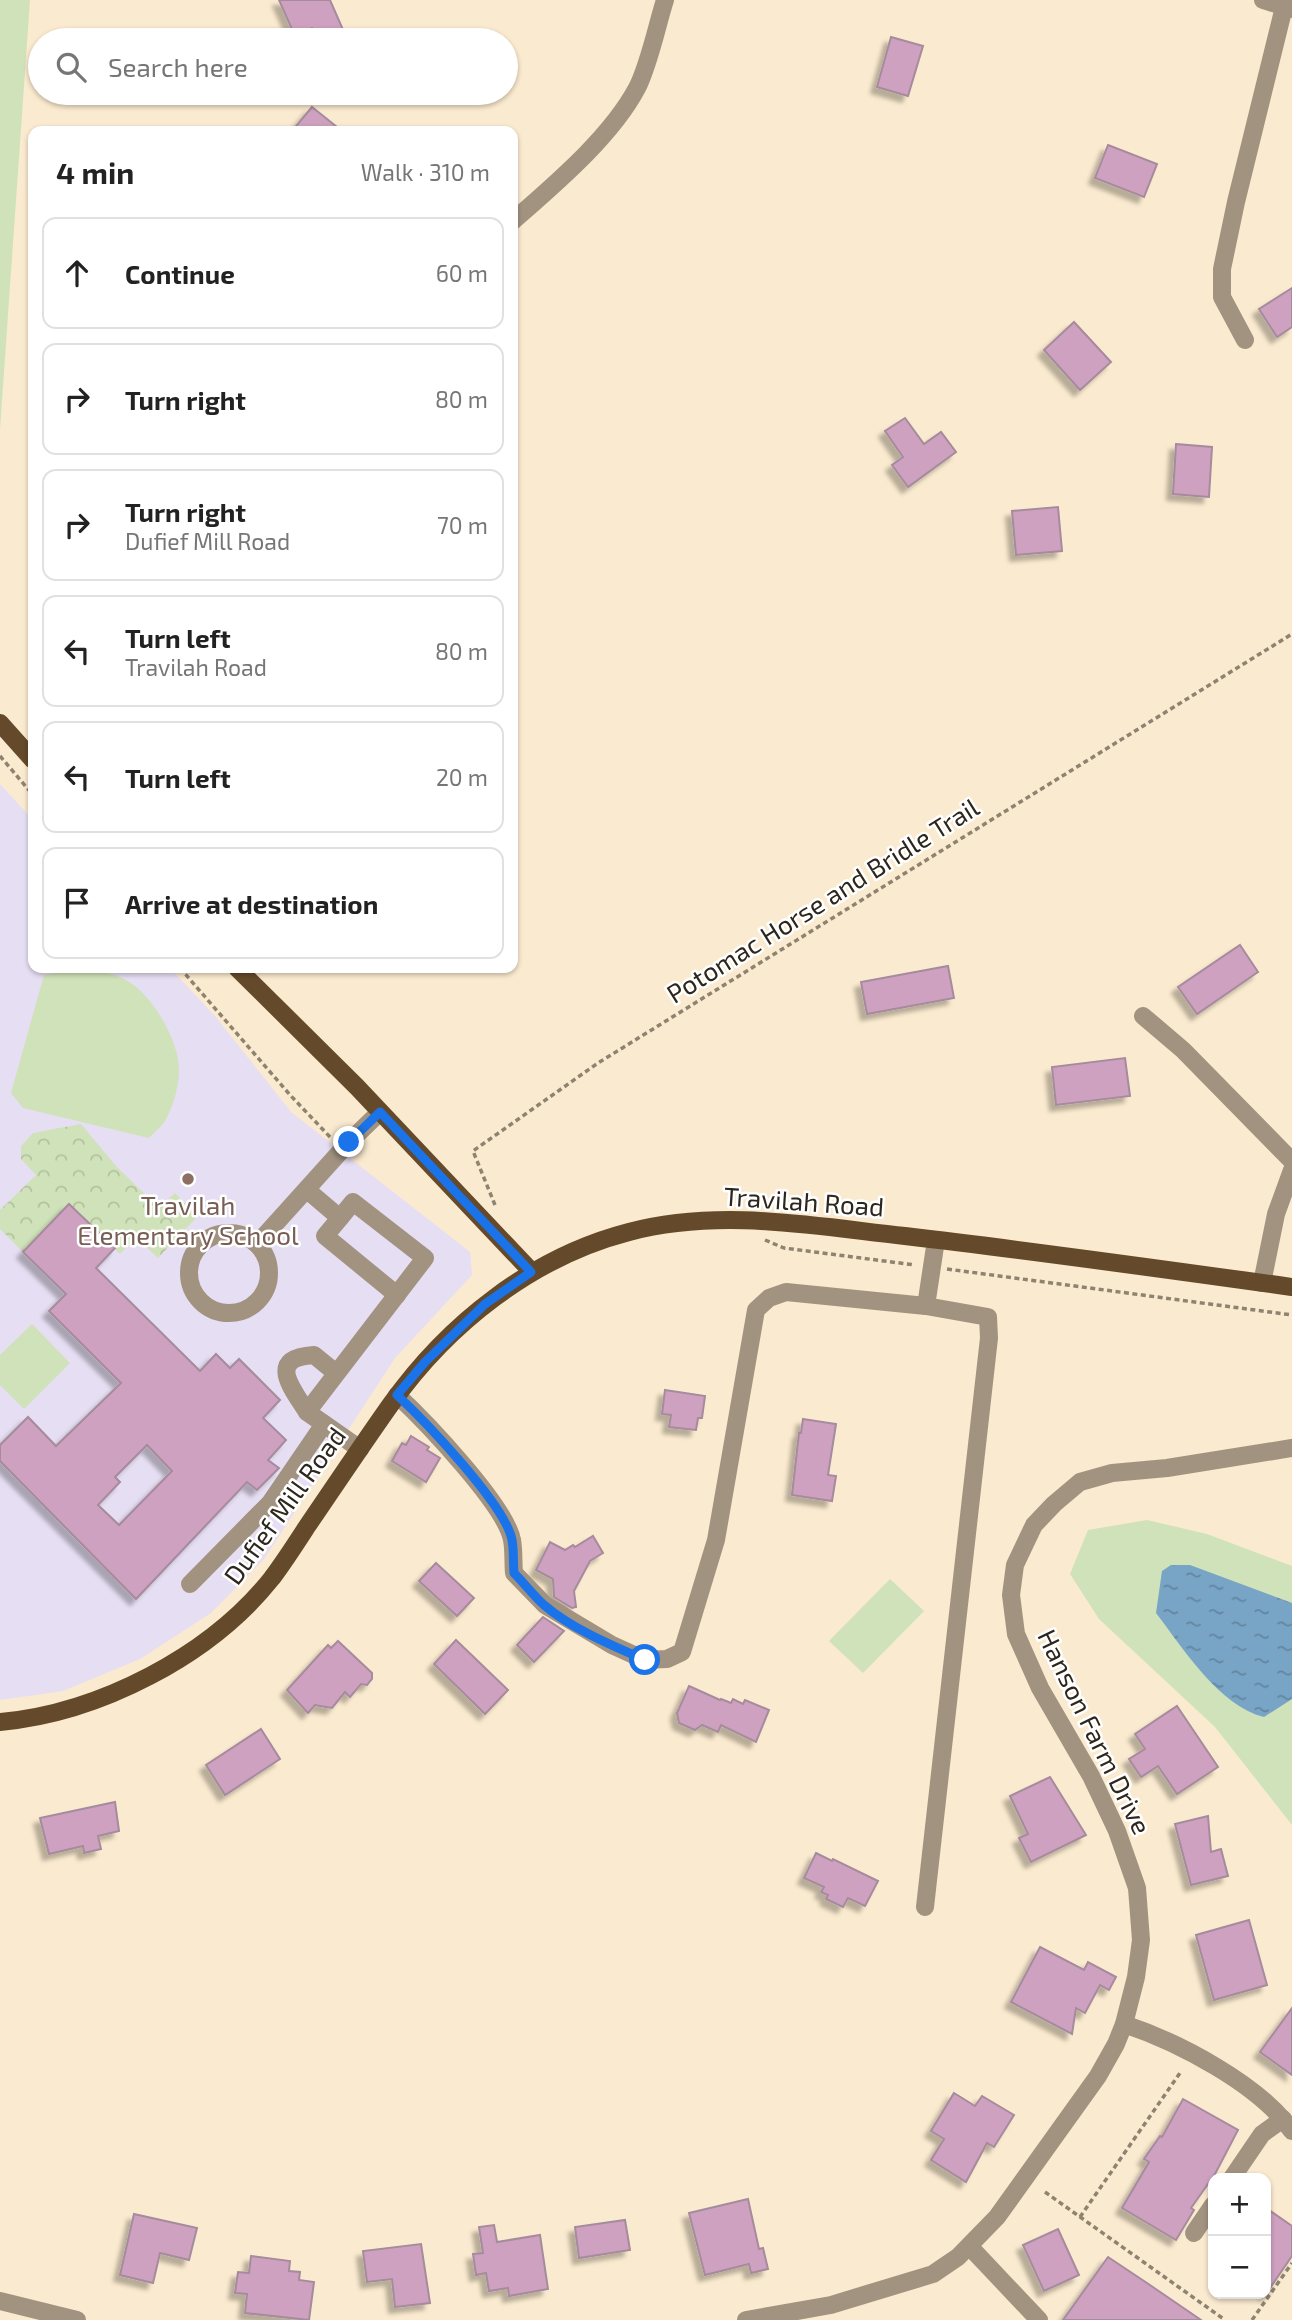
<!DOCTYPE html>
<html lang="en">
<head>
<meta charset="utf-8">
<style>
  body { margin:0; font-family:"Exo 2",sans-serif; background:#f2f2f2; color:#222 }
  .controls { position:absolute; right:21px; bottom:21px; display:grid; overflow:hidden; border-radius:14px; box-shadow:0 2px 5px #0004 }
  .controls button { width:63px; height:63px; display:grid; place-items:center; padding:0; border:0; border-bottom:2px solid #e0e0e0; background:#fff; color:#222; font:35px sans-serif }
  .stop { position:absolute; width:21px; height:21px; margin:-16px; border:5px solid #1a73e8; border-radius:50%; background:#fff }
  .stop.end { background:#1a73e8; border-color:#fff; box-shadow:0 2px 7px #0008 }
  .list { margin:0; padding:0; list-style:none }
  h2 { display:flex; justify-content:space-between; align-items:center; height:91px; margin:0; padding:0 28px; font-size:30px }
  h2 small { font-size:23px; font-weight:400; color:#767676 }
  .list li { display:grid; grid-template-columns:46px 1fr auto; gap:21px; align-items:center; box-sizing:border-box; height:112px; margin:0 14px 14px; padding:0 14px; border:2px solid #e0e0e0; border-radius:14px }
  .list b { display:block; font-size:26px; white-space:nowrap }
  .list p { margin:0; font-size:23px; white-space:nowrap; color:#767676 }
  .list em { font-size:23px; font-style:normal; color:#767676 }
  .icon { flex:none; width:38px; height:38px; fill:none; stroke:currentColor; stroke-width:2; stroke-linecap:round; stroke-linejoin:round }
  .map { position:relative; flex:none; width:1292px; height:2320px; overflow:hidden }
  .search { position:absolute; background:#fff; box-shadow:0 2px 5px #0004; left:28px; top:28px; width:490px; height:77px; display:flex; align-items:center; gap:18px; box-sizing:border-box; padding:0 24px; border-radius:38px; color:#767676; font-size:26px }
  .panel { position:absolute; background:#fff; box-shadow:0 2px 5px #0004; left:28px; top:126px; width:490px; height:847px; border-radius:14px }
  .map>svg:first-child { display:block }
  .education { fill:#e6def3 }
  .green { fill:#d0e2b9 }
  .forest { fill:url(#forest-crowns) }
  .water { fill:url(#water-ripples) }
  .building { fill:#cfa1c0; stroke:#a58b9c; stroke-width:2; fill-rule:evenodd; filter:url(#shadow) }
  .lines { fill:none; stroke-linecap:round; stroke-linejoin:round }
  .path { stroke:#8e8371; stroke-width:3.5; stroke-dasharray:5 3.5; stroke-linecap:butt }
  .minor { stroke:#a29381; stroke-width:18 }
  .major { stroke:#644a2a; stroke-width:18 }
  .route { stroke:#1a73e8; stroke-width:9 }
  .education-dot { fill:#8d6e63; stroke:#fff; stroke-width:2.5 }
  .labels { text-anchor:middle; stroke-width:5; stroke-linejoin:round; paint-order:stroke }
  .street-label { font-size:26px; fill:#2c261c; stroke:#fff }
  .education-label { font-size:26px; fill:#785e54; stroke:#fff }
</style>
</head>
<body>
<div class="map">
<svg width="1292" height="2320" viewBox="0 0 1292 2320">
  <defs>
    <pattern id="forest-crowns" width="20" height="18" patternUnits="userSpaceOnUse" patternTransform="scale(1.75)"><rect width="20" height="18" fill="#d0e2b9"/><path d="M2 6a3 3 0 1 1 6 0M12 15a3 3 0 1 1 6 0" fill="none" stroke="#b3c29e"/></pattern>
    <pattern id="water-ripples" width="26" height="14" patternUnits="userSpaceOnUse" patternTransform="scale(1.75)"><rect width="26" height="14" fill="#78a4c5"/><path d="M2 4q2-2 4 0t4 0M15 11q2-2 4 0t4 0" fill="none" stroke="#63859f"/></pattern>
    <filter id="shadow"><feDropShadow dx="-6" dy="6" stdDeviation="2" flood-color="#0004"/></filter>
  </defs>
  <rect width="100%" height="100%" fill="#faeacf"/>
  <polygon class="education" points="0,784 33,820 33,968 170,968 215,1016 291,1112 470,1252 472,1275 395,1358 264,1559 211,1613 140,1659 63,1691 0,1700"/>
  <g class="green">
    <polygon points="0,0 30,0 0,429"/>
    <path d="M71,970C90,971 107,970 124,979C151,992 179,1040 179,1070C179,1085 174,1104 167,1117C164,1125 155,1131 149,1138L23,1108L11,1093L44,975Z"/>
    <polygon points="32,1324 70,1363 24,1409 0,1385 0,1355"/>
    <polygon points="1147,1520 1207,1534 1292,1566 1292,1825 1215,1727 1099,1619 1070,1574 1088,1530"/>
    <polygon points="890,1579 924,1611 863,1673 829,1641"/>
  </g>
  <polygon class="forest" points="81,1124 116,1166 159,1208 175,1193 197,1217 158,1258 136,1237 120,1254 69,1204 23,1252 0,1229 0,1210 36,1175 21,1159 21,1146 33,1133"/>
  <path class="water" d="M1171,1565H1190L1292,1603V1699L1264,1717C1219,1706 1183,1648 1156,1613L1162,1571Z"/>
  <g class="building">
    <polygon points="279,0 330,0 344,32 325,40 318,40 312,28 295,36"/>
    <polygon points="891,37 923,46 908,96 877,87"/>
    <polygon points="312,107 342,131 292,131"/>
    <polygon points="1108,145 1157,164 1144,197 1095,178"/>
    <polygon points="1292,288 1292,327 1277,337 1259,309"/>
    <polygon points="1074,322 1111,362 1080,390 1044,350"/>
    <polygon points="905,418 924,444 941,432 956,452 908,487 892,465 903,457 885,431"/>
    <polygon points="1176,444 1212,447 1209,497 1173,494"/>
    <polygon points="1058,507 1062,551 1016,555 1012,511"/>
    <polygon points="1240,945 1258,972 1197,1014 1178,987"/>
    <polygon points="948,966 954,998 867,1014 861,982"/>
    <polygon points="1125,1058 1130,1096 1056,1105 1052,1067"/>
    <path d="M69,1204L115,1248L96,1268L200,1371L216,1354L230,1368L239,1359L280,1400L263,1418L286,1440L268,1460L279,1468L257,1490L247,1482L136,1599L0,1461V1445L28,1417L56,1446L121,1383L49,1311L66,1294L23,1252ZM147,1445L172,1471L119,1525L98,1505L120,1482L115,1477Z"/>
    <polygon points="665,1390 705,1396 702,1418 698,1418 696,1430 669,1427 671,1415 662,1414"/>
    <polygon points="803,1419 836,1424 828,1475 836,1476 832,1501 792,1495 799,1433 801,1433"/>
    <polygon points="411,1436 429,1447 427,1450 440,1458 426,1482 392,1461 402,1443 406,1445"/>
    <polygon points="593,1536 603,1553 590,1561 574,1591 576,1607 572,1608 554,1597 553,1579 536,1570 550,1542 565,1550 573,1545 575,1547"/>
    <polygon points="436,1563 474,1598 457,1616 419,1581"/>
    <polygon points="543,1617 564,1631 534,1662 517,1645"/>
    <polygon points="456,1640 508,1690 485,1714 434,1664"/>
    <polygon points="338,1641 372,1673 372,1679 367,1685 361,1684 350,1697 345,1692 332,1708 315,1705 308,1713 287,1690 328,1645 331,1648"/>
    <polygon points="689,1686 720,1700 721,1699 731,1703 733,1699 743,1704 745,1700 769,1710 756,1742 721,1725 718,1732 702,1725 695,1730 679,1723 677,1713"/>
    <polygon points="1177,1706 1218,1767 1177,1794 1158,1766 1141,1777 1129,1759 1145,1749 1135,1734"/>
    <polygon points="261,1729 280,1759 225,1795 206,1765"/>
    <polygon points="1050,1777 1086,1835 1031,1862 1019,1838 1028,1834 1010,1796"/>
    <polygon points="115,1802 119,1831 98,1836 101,1849 84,1853 83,1846 49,1854 40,1818"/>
    <polygon points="1208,1816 1211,1852 1221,1849 1228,1876 1191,1885 1175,1824"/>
    <polygon points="816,1853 832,1861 833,1859 878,1881 865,1906 848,1898 843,1907 826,1899 828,1895 821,1892 824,1887 804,1878"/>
    <polygon points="1249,1920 1267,1985 1214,2000 1196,1935"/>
    <polygon points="1040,1947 1084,1970 1088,1962 1116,1977 1109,1990 1100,1985 1085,2013 1076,2008 1072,2034 1011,2002"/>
    <polygon points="1292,2008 1292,2075 1260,2052"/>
    <polygon points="954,2093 975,2106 982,2096 1014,2115 994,2147 987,2143 966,2182 931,2160 944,2139 931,2131"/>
    <polygon points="1183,2099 1238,2130 1215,2174 1191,2208 1194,2210 1176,2240 1122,2208 1149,2162 1144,2159 1160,2136 1162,2137"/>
    <polygon points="748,2199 759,2249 763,2248 768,2269 751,2273 749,2264 705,2275 689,2213"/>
    <polygon points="1266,2208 1292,2226 1292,2256 1266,2294"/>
    <polygon points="134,2214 197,2228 189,2260 160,2253 153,2283 120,2275"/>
    <polygon points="625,2220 630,2250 579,2258 575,2227"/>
    <polygon points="494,2225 497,2242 540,2235 548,2289 509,2296 508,2288 489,2291 486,2273 476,2275 473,2254 483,2253 479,2227"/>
    <polygon points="1058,2229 1079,2275 1044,2291 1023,2245"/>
    <polygon points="421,2244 430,2303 395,2307 392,2279 367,2282 363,2251"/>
    <polygon points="251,2256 290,2261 289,2271 300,2272 299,2280 314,2282 309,2320 245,2313 247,2294 235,2293 238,2272 249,2273"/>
    <polygon points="1108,2257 1147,2283 1201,2320 1063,2320"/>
  </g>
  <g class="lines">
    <g class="path">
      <polyline points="0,756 33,795"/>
      <polyline points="180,968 291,1096 331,1138"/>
      <polyline points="495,1205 473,1151 598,1063 1292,634"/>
      <polyline points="765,1240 784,1248 915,1265"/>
      <polyline points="947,1269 1292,1315"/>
      <polyline points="1045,2192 1225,2320"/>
      <polyline points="1080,2217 1180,2073"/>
      <polyline points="1252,2320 1292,2263"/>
    </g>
    <g class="minor">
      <polyline points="1263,0 1292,9"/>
      <path d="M513,221C555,184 611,137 637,88C649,65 657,25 665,0"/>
      <polyline points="1245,340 1222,297 1222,269 1236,202 1284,7"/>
      <polyline points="1143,1016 1183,1050 1292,1161"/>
      <polyline points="307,1190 340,1218 353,1202 425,1258 307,1412 360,1449"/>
      <polyline points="340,1218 325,1236 397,1295"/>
      <circle cx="229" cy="1273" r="40"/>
      <polyline points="257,1244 349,1142 380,1112"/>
      <polyline points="1262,1283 1276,1214 1292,1170"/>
      <path d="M397,1395C425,1421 506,1506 512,1540C514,1550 513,1562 514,1573L545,1605L612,1645L645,1660L667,1659L682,1652L716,1540L756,1310L769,1298L786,1292L926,1306"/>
      <path d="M307,1412C292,1388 266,1358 314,1355L336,1373"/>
      <polyline points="190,1584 270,1503 324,1424"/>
      <polyline points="925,1907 989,1338 988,1317 926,1306 936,1240"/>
      <path d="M1124,2024C1178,2042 1259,2084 1292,2131"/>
      <polyline points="1232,2178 1262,2134 1283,2119"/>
      <polyline points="1194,2233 1213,2205"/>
      <polyline points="970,2247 1039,2320"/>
      <polyline points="0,2301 77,2320"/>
      <polyline points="746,2320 831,2305 933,2274 958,2257 997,2217 1098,2076 1116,2044 1124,2024 1136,1977 1141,1940 1137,1888 1117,1831 1091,1776 1040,1688 1016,1634 1011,1595 1015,1565 1034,1525 1054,1504 1080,1482 1112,1473 1167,1468 1292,1448"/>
    </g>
    <g class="major">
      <polyline points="0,723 33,760"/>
      <polyline points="237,968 357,1087 531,1271"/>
      <path d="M0,1722C99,1713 210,1656 272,1578C284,1562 295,1545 306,1528C334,1487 362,1445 391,1404C448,1324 532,1257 629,1232C720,1208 813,1226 905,1236C1034,1251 1163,1269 1292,1287"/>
    </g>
  </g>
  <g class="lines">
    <path class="route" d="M349,1142L380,1112L531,1272L485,1304L425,1362L397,1395C425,1421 506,1506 512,1540C514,1550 513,1562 514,1573C524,1583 533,1595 544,1605C572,1629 611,1645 645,1660"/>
  </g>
  <circle class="education-dot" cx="188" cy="1179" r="7"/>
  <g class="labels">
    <g class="street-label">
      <text transform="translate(823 901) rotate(-32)" y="9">Potomac Horse and Bridle Trail</text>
      <text transform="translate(804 1202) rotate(4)" y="9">Travilah Road</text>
      <text transform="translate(285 1506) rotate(-54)" y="9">Dufief Mill Road</text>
      <text transform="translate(1094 1732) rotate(64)" y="9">Hanson Farm Drive</text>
    </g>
    <g class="education-label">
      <text x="188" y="1215">Travilah<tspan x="188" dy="30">Elementary School</tspan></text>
    </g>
  </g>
</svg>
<div class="controls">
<button>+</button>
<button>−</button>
</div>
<div class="stop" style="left:645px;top:1660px"></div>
<div class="stop end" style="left:349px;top:1142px"></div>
<div class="search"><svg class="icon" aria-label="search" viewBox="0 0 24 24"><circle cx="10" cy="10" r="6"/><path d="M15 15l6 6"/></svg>Search here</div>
<section class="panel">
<h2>4 min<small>Walk · 310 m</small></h2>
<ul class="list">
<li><svg class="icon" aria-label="ahead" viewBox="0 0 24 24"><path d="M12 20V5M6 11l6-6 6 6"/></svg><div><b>Continue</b></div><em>60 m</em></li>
<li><svg class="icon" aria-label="right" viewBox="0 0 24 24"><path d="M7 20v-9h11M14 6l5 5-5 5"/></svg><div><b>Turn right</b></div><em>80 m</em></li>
<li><svg class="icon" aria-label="right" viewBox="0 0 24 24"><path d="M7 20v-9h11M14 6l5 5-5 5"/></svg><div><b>Turn right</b><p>Dufief Mill Road</p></div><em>70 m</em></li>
<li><svg class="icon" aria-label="left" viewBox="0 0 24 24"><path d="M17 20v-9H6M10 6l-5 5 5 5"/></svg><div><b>Turn left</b><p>Travilah Road</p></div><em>80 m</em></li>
<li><svg class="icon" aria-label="left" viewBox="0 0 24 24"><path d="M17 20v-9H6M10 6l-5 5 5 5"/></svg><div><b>Turn left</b></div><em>20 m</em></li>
<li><svg class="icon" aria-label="arrive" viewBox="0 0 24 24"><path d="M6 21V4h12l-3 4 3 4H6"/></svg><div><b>Arrive at destination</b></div></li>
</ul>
</section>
</div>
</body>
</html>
